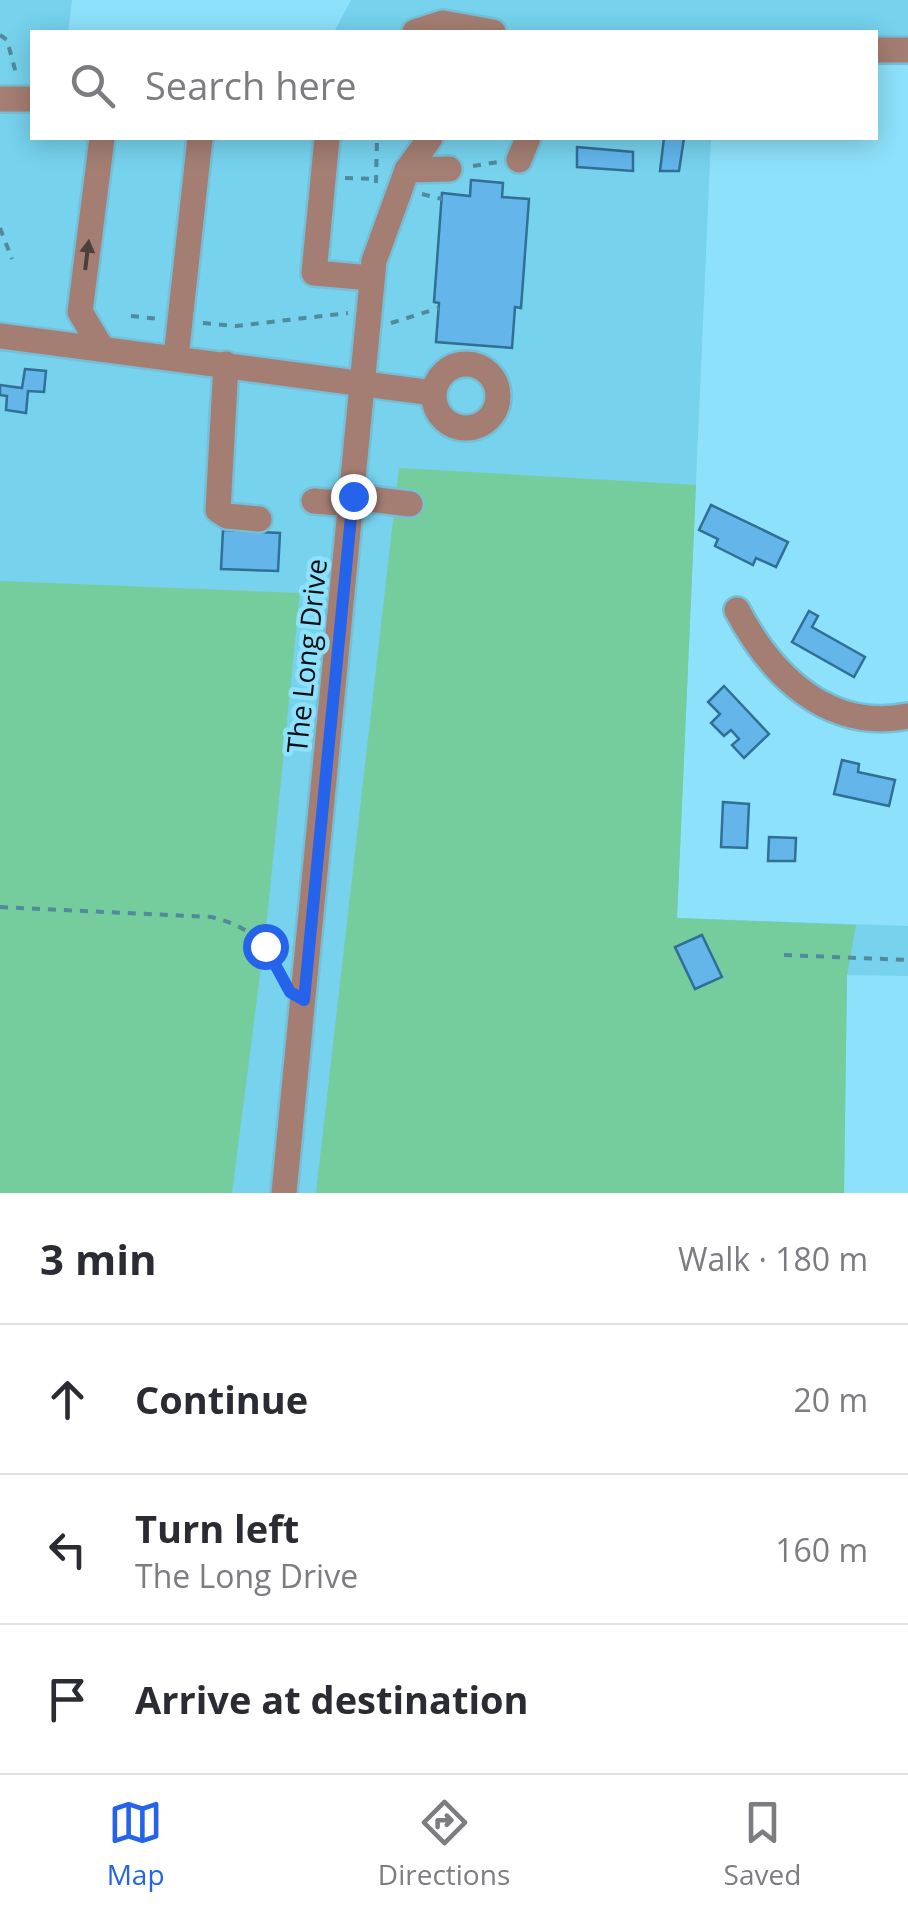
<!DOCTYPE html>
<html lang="en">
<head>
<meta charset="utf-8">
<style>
  body { margin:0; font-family:"Open Sans",sans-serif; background:#f7f7f7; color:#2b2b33 }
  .stop { position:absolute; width:30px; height:30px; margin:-22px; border:8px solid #2563eb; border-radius:50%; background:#fff }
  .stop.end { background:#2563eb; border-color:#fff; box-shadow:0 2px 10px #0008 }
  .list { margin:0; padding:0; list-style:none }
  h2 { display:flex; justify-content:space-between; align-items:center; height:130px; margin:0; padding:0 40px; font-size:42px }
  h2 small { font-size:32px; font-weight:400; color:#7c7c81 }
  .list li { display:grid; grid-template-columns:65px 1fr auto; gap:30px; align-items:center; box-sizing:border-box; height:150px; padding:0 40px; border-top:2px solid #e1e1e2 }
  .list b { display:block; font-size:38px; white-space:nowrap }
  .list p { margin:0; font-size:32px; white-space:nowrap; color:#7c7c81 }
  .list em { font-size:32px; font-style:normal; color:#7c7c81 }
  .icon { flex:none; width:55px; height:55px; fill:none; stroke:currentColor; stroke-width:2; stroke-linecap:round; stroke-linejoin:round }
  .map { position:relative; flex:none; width:908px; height:1193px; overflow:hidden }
  .search { position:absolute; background:#fff; box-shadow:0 5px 25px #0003; left:30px; right:30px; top:30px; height:110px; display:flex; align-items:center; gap:25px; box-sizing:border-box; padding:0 35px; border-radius:0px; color:#7c7c81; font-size:38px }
  .sheet { height:580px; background:#fff }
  nav { display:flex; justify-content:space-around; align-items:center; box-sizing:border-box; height:140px; border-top:2px solid #e1e1e2; background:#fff; font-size:28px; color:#7c7c81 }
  nav a { display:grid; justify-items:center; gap:5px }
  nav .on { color:#2563eb }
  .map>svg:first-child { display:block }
  .built { fill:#76d2ed }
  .green { fill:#75cc9d }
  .building { fill:#63b5ea; stroke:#316f95; stroke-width:2.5 }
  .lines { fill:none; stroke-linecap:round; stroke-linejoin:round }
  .minor-casing { stroke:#76bfd6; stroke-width:30 }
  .path { stroke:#52899b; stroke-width:4; stroke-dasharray:8 8; stroke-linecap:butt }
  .minor { stroke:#a47e72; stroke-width:25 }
  .oneway { fill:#4a413f }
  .route { stroke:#2563eb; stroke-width:12 }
  .labels { text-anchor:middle; stroke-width:9; stroke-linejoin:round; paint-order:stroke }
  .street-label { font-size:28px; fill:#000f16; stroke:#8de1fa }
</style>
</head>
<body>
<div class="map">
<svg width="908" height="1193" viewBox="0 0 908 1193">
  <rect width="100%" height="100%" fill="#8de1fa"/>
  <g class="built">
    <polygon points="0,0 72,0 68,32 32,32 32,138 711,138 677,918 908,926 908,976 847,975 844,1193 0,1193"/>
    <polygon points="351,0 908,0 908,60 876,60 876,32 334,32"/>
  </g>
  <g class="green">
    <polygon points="399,468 696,485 677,918 856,925 847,975 844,1193 316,1193"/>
    <polygon points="0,581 300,593 266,928 232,1193 0,1193"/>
  </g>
  <g class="building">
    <polygon points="664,138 684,138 679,171 660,171"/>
    <polygon points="577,147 633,152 633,171 577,167"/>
    <polygon points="471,180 503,183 502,197 529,199 521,308 515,307 512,348 436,342 439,303 434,302 442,193 470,196"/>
    <polygon points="25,369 46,371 44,392 28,391 26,413 6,410 7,396 0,395 0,385 22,388"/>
    <polygon points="711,505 788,542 776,567 756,558 753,565 715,546 718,539 699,530"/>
    <polygon points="223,530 280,533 278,571 221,569"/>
    <polygon points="809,611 818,616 812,627 865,657 854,677 792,642"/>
    <polygon points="724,686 769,734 744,758 732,745 739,739 731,730 724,736 711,723 720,714 708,702"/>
    <polygon points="842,760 859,764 858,772 895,780 889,806 834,794"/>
    <polygon points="723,802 749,804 747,848 721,847"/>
    <polygon points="769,837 796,838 795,861 768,861"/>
    <polygon points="702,935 722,977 695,989 675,947"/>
  </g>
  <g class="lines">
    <g class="minor-casing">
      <g id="minor">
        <polyline points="415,32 443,23 493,32"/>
        <polyline points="876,50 908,50"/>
        <polyline points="0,99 32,99"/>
        <polyline points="327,138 314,273 372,278"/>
        <polyline points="519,160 528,138"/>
        <polyline points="407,170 449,169"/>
        <polyline points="0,336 433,393"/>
        <polyline points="101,347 80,312 102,138"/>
        <polyline points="176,357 200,138"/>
        <circle cx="466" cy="396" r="32"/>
        <polyline points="226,364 218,510 227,516 259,519"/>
        <polyline points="353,497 410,504"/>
        <polyline points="314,501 352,504"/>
        <path d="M737,610C771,675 828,732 908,716"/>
        <polyline points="284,1193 374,261 407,170 430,138"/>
      </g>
    </g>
    <g class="path">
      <polyline points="0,35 7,40 17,77"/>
      <polyline points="473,166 498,162"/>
      <polyline points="345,178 375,179"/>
      <polyline points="376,183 377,138"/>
      <polyline points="422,194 442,199"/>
      <polyline points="0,228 12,259"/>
      <polyline points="131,316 159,319"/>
      <polyline points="203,323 236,326 348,313"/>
      <polyline points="391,323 439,308"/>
      <path d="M0,907L211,917C245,925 266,940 280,973"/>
      <polyline points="784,955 908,960"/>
    </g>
    <use href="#minor" class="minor"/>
  </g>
  <defs><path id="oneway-solid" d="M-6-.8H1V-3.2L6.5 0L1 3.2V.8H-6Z" transform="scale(2.5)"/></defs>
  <use class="oneway" href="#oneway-solid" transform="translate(87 255) rotate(-83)"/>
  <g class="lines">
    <polyline class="route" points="265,946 290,992 304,1000 353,496"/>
  </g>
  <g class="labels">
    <g class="street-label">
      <text transform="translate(307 656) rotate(-84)" y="10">The Long Drive</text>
    </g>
  </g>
</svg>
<div class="stop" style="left:265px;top:946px"></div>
<div class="stop end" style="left:353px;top:496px"></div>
<div class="search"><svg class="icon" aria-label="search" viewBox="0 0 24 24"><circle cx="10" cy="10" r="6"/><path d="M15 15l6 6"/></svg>Search here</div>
</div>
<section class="sheet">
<h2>3 min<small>Walk · 180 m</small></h2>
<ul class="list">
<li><svg class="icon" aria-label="ahead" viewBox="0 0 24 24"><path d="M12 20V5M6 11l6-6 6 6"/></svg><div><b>Continue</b></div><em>20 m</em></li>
<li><svg class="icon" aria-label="left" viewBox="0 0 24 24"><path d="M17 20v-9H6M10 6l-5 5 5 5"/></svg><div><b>Turn left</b><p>The Long Drive</p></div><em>160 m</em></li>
<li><svg class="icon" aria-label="arrive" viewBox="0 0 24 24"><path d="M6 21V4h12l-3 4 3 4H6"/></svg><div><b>Arrive at destination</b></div></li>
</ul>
</section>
<nav>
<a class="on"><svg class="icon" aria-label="map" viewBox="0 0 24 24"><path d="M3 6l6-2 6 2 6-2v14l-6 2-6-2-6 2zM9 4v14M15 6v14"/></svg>Map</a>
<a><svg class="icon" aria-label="directions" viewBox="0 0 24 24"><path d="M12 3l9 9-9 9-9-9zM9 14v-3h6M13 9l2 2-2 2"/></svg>Directions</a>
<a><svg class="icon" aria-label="saved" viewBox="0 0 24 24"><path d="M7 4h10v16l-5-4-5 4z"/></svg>Saved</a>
</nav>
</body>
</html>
